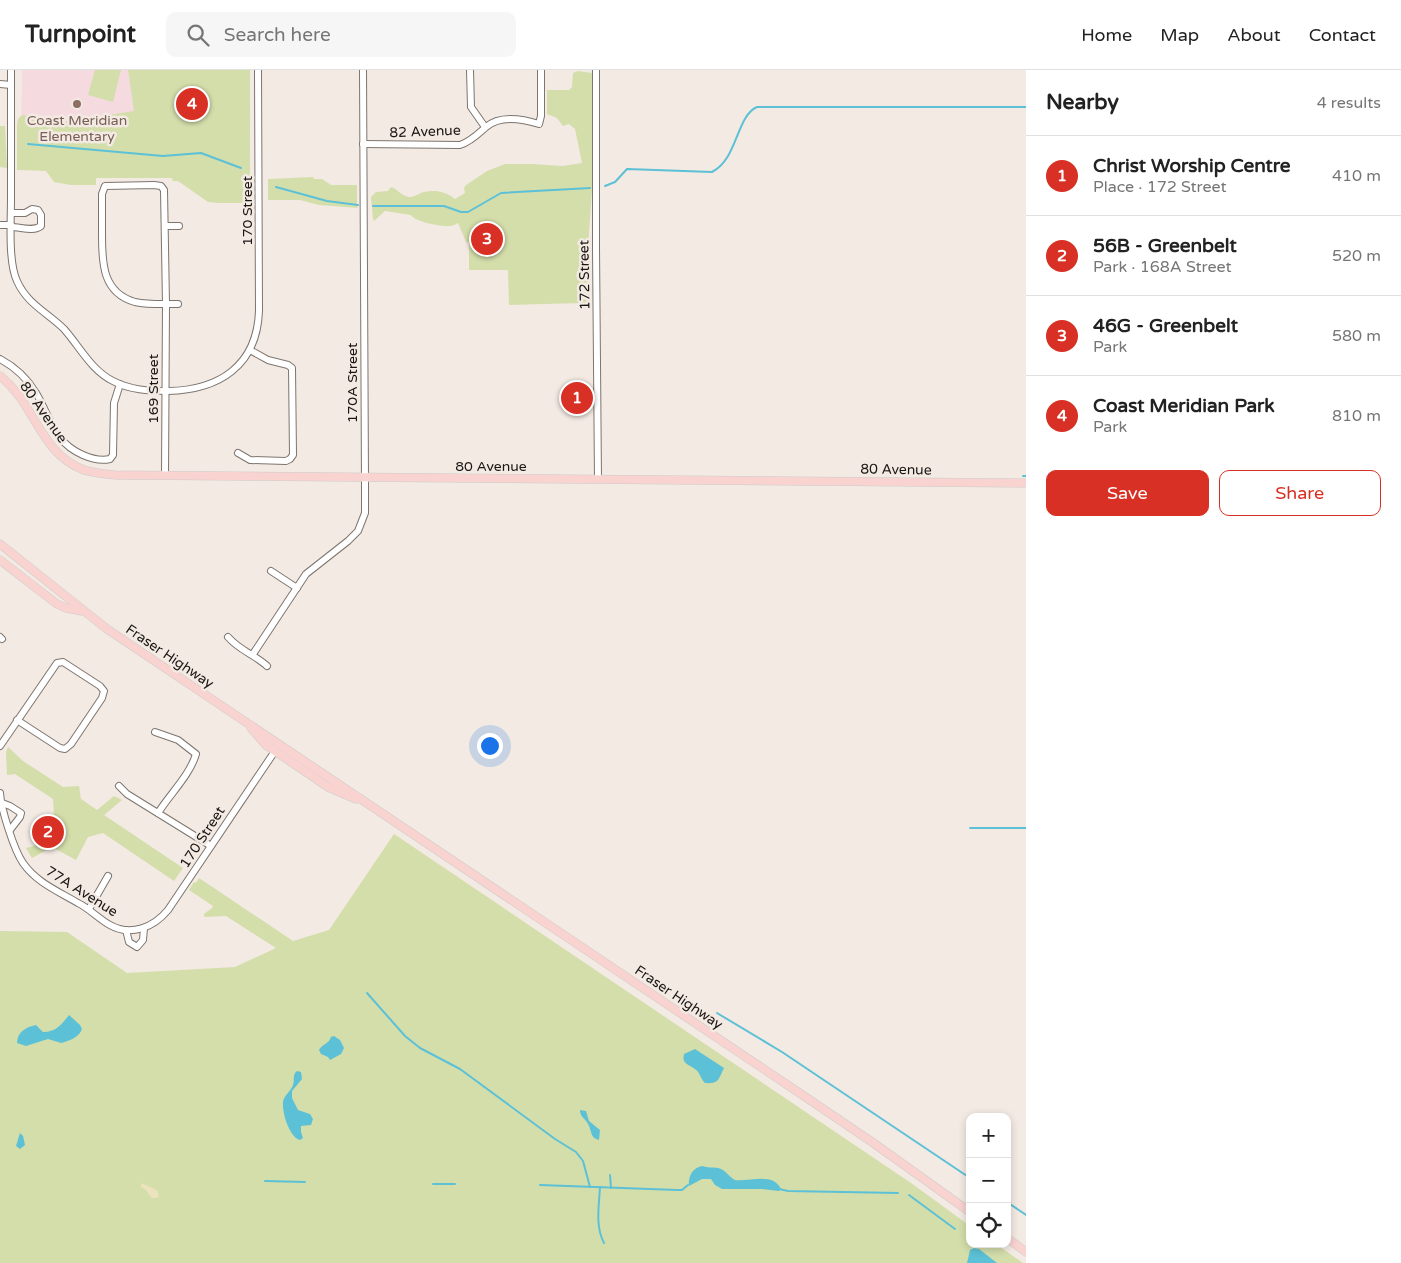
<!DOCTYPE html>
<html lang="en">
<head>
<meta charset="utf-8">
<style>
  body { margin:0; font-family:"Varela Round",sans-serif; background:#f6f6f6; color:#222 }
  .controls { position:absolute; right:15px; bottom:15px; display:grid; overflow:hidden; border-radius:10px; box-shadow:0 2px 8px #0003 }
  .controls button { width:45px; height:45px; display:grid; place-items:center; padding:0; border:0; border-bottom:1px solid #e0e0e0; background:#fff; color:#222; font:25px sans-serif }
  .you { position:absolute; left:489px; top:675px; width:18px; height:18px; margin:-12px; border:4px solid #fff; border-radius:50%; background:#1a73e8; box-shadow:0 0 0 8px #1a73e833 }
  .badge { display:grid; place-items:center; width:32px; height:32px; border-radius:50%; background:#d93025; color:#fff; font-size:16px; font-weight:700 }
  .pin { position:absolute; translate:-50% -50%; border:2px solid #fff; box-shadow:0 1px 5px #0006 }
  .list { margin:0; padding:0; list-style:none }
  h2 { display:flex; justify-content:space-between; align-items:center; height:65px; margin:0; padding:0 20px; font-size:21px }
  h2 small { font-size:16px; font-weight:400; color:#767676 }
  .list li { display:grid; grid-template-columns:32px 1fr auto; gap:15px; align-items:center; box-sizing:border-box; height:80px; padding:0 20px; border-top:1px solid #e0e0e0 }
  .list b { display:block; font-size:19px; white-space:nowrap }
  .list p { margin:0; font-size:16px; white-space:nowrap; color:#767676 }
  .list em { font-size:16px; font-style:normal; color:#767676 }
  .actions { display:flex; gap:10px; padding:15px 20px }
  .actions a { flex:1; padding:11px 0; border:1px solid #d93025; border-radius:10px; text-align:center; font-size:18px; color:#d93025 }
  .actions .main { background:#d93025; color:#fff }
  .icon { flex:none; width:28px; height:28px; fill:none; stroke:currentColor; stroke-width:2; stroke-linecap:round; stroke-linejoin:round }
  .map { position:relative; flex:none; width:1026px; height:1193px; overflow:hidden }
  header { display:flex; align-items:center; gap:30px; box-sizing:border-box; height:70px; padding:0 25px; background:#fff; border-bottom:1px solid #e0e0e0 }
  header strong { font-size:24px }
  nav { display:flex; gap:28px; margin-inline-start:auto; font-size:18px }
  .search { width:350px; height:45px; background:#f6f6f6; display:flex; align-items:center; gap:12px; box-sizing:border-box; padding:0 18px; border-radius:10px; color:#767676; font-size:19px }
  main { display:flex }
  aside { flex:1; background:#fff }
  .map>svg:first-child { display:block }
  .commercial { fill:#f5dadf }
  .green { fill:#d4deab }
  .sand { fill:#ece3bd }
  .water { fill:#5cc1d6 }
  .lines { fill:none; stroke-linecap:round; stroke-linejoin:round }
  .stream { stroke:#5cc1d6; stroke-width:2 }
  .minor-casing { stroke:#7d756f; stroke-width:8 }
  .major-casing { stroke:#cccccb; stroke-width:9 }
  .minor { stroke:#fff; stroke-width:6 }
  .major { stroke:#f9d3d0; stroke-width:8 }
  .education-dot { fill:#8d6e63; stroke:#f3eae3; stroke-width:2 }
  .labels { text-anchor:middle; stroke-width:5; stroke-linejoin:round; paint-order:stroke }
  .education-label { font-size:14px; fill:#785e54; stroke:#f3eae3 }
  .street-label { font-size:14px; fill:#191613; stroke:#f3eae3 }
</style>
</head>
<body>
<header>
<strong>Turnpoint</strong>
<div class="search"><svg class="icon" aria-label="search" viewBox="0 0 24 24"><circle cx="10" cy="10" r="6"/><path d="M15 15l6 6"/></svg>Search here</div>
<nav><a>Home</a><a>Map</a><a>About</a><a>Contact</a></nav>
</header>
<main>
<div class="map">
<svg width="1026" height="1193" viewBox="0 0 1026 1193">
  <rect width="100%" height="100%" fill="#f3eae3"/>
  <polygon class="commercial" points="22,0 128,0 140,74 21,69"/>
  <g class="green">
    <polygon points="95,0 121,0 113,32 88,25"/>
    <polygon points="128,0 250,0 250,133 218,133 208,132 178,111 173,111 172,108 96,108 96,115 71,115 54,112 46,101 17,100 17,55 18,49 22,45 63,52 134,41"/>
    <path d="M578,1L592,3L593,107L589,162V240L582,237V233L509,235L508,200H469V173L466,172L458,153C455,154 453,156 450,156C443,157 415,152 411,145L385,141L374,151L373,149L371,127L376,122L388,121L391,117C398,119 401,126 409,127C413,127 417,125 421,123C433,119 445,121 455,129L465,123L464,118L466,115L487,101L505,94H532L563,96L582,93L575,59L569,54L563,56L557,48L547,44V20H569L572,17L573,3Z"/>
    <polygon points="0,56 5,56 7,98 0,97"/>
    <polygon points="313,107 314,109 322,109 331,115 357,115 357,136 358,138 319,135 300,130 268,130 268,109"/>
    <polygon points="8,677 23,691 63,717 79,716 81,729 97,740 114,726 122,730 104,745 183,798 174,811 103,763 88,767 76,790 52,777 32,788 26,778 34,776 54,747 53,729 15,704 7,705 6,682"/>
    <polygon points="394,764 911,1113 970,1156 970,1174 996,1174 1023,1193 0,1193 0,861 67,862 127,903 235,897 276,878 226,846 204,847 204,844 212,838 213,836 189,820 194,812 196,813 199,808 293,871 329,860"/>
  </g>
  <polygon class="sand" points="141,1113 157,1120 159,1127 155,1128 152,1128 146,1120 141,1117"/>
  <g class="water">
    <path d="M69,945L80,955L82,959C79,968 68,971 61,973L48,969L26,976L17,973C17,962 26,957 36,955L43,962C56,962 61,955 69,945Z"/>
    <path d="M334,966L340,970L344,978L341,984L330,990L328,987L321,984L319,980C322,974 329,974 331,967Z"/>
    <path d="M695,979L724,998C718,1010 719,1014 705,1013C701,1009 701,1006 698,1002C692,994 681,996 684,984Z"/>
    <path d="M297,1001L301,1002L302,1009L292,1021V1028L298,1040L310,1044L313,1049L311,1055L301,1056V1062L303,1068L300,1070C289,1067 282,1042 283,1032C284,1025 291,1021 293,1015C295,1009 292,1005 297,1001Z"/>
    <path d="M580,1040L586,1041L589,1051L600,1060L599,1070C590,1068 592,1061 588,1054C585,1048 580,1047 580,1040Z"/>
    <polygon points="20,1063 23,1066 25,1075 20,1079 16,1076"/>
    <path d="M702,1096C708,1098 712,1097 718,1098C725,1099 729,1107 735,1110C750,1112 773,1102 781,1119L779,1121L762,1119H722L715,1115L711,1109H702L689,1116C688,1107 692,1098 702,1096Z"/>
    <polygon points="974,1178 979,1179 997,1193 967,1193 970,1180"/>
  </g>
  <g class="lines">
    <g class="stream">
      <polyline points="28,74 163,86 201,83 241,98"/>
      <path d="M605,116L615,112L627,99L712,102C738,89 736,46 757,37H1026"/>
      <polyline points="276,117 327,131 358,135"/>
      <polyline points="373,136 444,136 461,142 468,142 501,123 590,118"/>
      <polyline points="1023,406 1026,406"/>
      <polyline points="970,758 1026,758"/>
      <polyline points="367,923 405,966 420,978 460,999 555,1069 576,1082 583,1091 590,1117"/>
      <polyline points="717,943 782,982 970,1108"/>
      <polyline points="610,1105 611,1118"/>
      <polyline points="265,1111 305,1112"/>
      <polyline points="433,1114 455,1114"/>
      <polyline points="540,1115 677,1120 682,1120 688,1115"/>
      <path d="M600,1117C599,1136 595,1156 604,1173"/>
      <polyline points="779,1119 788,1121 898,1123"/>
      <polyline points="909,1125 955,1159"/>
      <polyline points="1007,1132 1026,1145"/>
    </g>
    <g class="minor-casing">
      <g id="minor">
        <path d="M11,0C11,43 11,86 11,129C11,150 8,192 17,211C27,234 48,243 64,259C80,277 91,300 113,311C130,320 149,321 168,321C219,320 257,296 259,241L258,0"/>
        <polyline points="470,0 471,37 485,57"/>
        <polyline points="596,0 596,178 598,409"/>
        <polyline points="0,14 11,15"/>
        <path d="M363,74L460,75C470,72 478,64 486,57C500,45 523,49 539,54L541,46V0"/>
        <polyline points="0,155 11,155"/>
        <polyline points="165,156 179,156"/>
        <path d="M11,157C21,157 33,162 41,156V145L38,140L32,139L25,143H11"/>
        <path d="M0,289C15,297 27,308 36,323C51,348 53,372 83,385C92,389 101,391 110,389L113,385L114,333L120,314"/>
        <polyline points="238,383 250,390 286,391 290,389 293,385 292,298 288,295 268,290 250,280"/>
        <path d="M165,405L166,234L164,120L161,116L154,115L105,116L102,124C102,138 102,152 102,166C102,194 103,223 135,232C149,235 164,234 178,234"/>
        <polyline points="271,501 297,518"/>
        <polyline points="0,567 2,569"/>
        <path d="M228,567C239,580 255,585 267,596"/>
        <polyline points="253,584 306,504 348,471 358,461 365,443 365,413 363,0"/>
        <path d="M155,662L178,670L196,684C190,705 170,724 158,743"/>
        <polyline points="0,676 57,593 63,592 100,616 104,621 102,628 71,674 65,679 60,678 17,650"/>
        <polyline points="119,716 127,724 211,776"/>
        <path d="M0,723C1,739 14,780 23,793C37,813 58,821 78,833C90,839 99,849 110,855C131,867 154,857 168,840L275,681"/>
        <polyline points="2,733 10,736 21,743 20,747 10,760"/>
        <polyline points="89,839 108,806"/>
        <polyline points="126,860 129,872 137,877 143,870 144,858"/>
      </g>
    </g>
    <g class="major-casing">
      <g id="major">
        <path d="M0,306C35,333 40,384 84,400C94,403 105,404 115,405L1026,413"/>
        <polyline points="0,474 107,559 804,1026 872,1072 970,1142"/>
        <polyline points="0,490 57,534 66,538 82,541"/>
        <polyline points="251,658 266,675 328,717 356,729"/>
        <polyline points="1007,1168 1026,1182"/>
      </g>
    </g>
    <use href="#minor" class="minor"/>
    <use href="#major" class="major"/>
  </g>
  <circle class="education-dot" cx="77" cy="34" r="5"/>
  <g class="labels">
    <g class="education-label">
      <text x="77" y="55">Coast Meridian<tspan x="77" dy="16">Elementary</tspan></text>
    </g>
    <g class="street-label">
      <text transform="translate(425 61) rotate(-2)" y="5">82 Avenue</text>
      <text transform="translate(247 141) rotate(-90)" y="5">170 Street</text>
      <text transform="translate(584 205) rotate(-91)" y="5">172 Street</text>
      <text transform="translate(352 313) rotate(-90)" y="5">170A Street</text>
      <text transform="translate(153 319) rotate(-90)" y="5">169 Street</text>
      <text transform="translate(44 342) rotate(55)" y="5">80 Avenue</text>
      <text x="491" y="401">80 Avenue</text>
      <text transform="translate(896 399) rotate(1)" y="5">80 Avenue</text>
      <text transform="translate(170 586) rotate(34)" y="5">Fraser Highway</text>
      <text transform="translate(202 767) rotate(-57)" y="5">170 Street</text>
      <text transform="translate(82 821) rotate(32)" y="5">77A Avenue</text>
      <text transform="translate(679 927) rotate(34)" y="5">Fraser Highway</text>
    </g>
  </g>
</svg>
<div class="controls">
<button>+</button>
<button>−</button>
<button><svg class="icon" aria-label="locate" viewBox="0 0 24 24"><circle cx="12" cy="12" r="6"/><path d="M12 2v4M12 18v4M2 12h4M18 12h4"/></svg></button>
</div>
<div class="you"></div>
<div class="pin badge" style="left:577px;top:328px">1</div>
<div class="pin badge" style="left:48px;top:762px">2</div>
<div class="pin badge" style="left:487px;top:169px">3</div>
<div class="pin badge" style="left:192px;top:34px">4</div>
</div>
<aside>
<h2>Nearby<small>4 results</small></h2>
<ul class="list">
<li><span class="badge">1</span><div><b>Christ Worship Centre</b><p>Place · 172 Street</p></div><em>410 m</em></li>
<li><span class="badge">2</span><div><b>56B - Greenbelt</b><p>Park · 168A Street</p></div><em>520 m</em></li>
<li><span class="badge">3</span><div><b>46G - Greenbelt</b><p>Park</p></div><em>580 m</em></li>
<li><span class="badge">4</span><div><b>Coast Meridian Park</b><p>Park</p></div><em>810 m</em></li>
</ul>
<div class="actions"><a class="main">Save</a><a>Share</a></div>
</aside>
</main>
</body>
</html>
